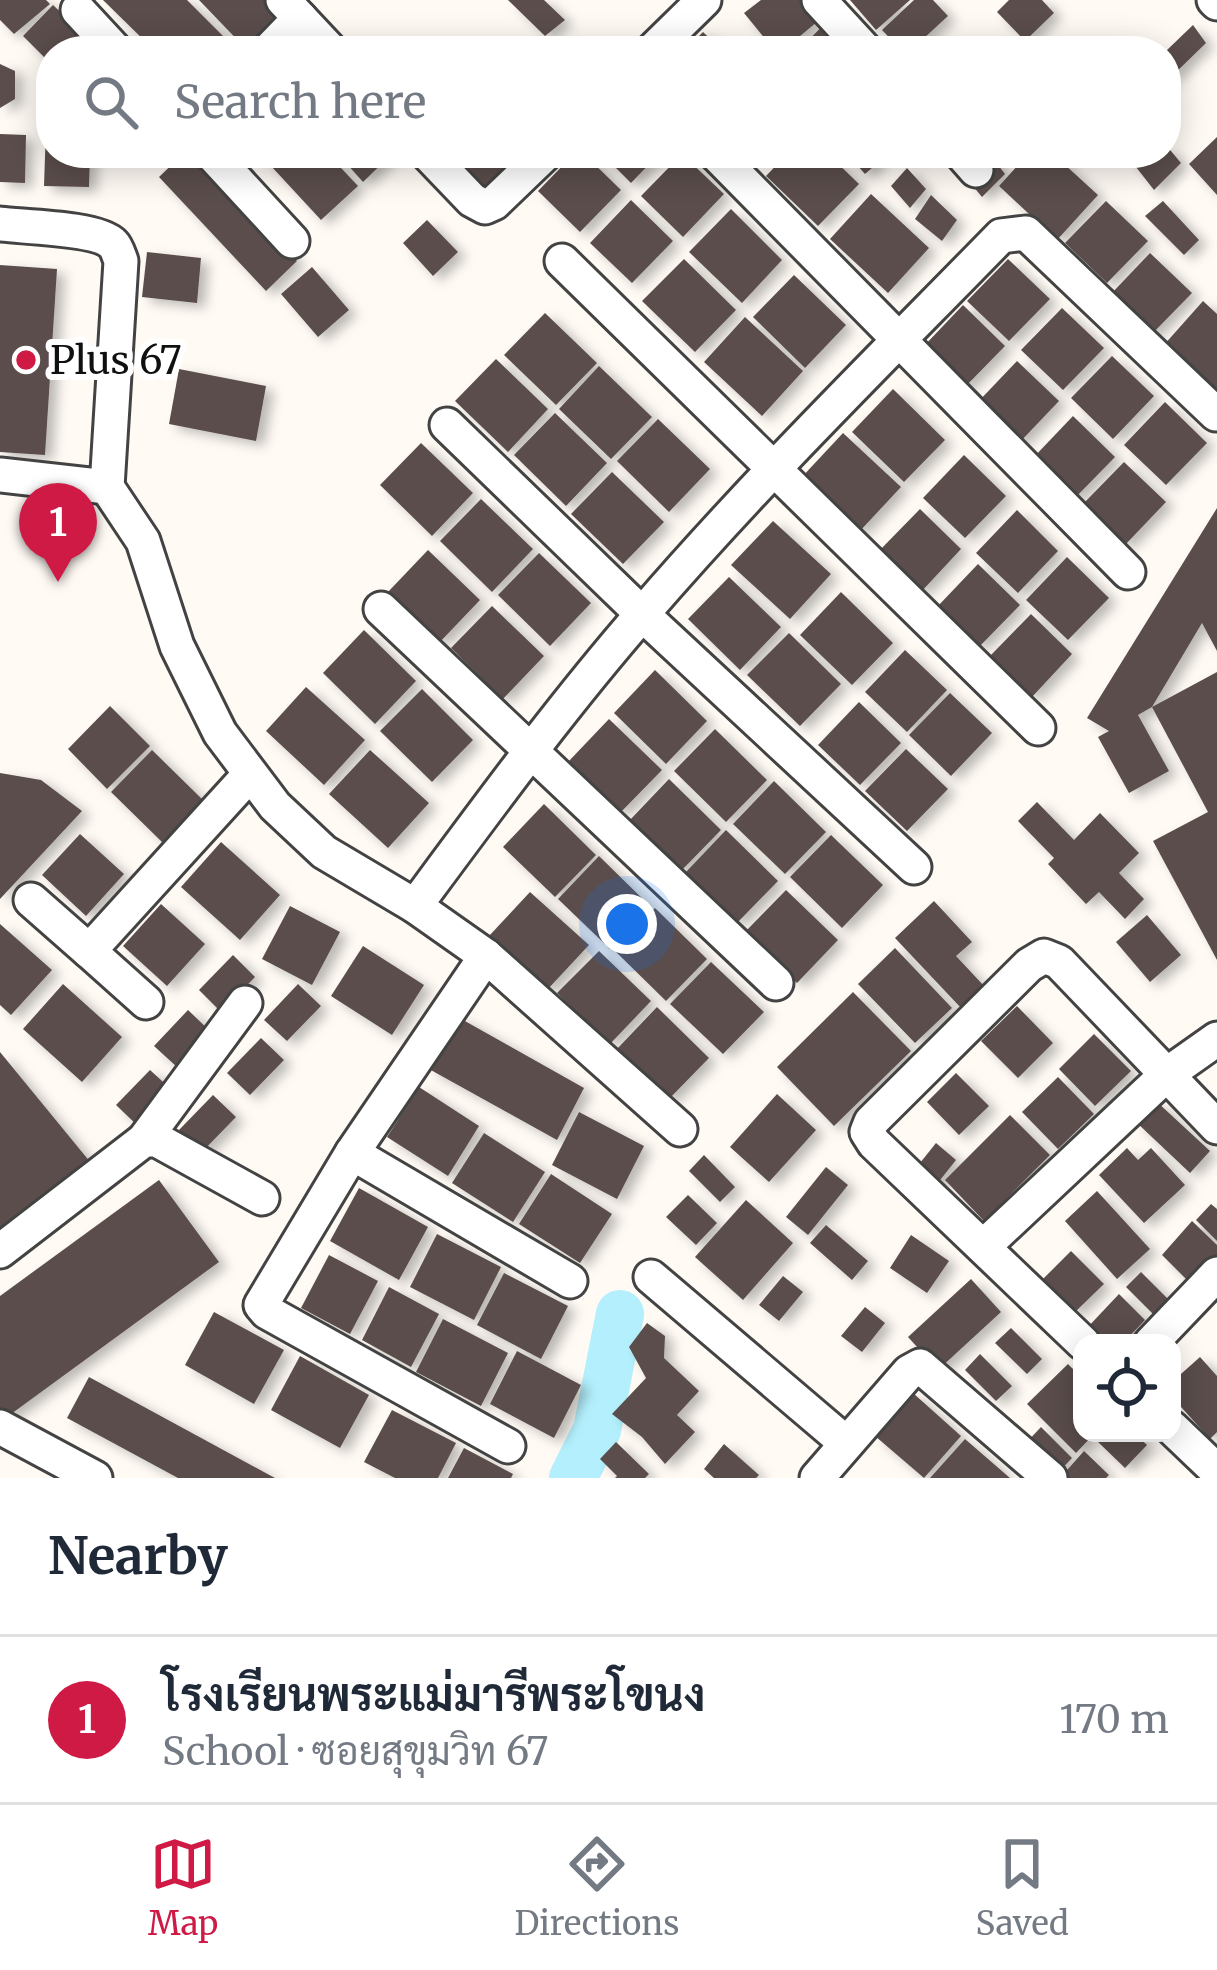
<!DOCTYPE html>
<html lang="en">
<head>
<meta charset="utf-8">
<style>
  body { margin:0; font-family:Merriweather,Sarabun,serif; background:#f6f6f7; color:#1f2937 }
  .controls { position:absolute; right:36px; bottom:36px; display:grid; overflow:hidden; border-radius:24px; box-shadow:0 6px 30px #0003 }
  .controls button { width:108px; height:108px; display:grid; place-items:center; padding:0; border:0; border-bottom:3px solid #e0e1e3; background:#fff; color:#1f2937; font:60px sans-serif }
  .you { position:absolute; left:627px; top:924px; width:42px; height:42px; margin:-30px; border:9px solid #fff; border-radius:50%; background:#1a73e8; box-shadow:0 0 0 18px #1a73e833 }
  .badge { display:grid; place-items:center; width:78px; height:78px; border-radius:50%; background:#cf1a46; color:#fff; font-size:39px; font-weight:700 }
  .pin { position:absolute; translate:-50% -99px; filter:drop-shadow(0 3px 6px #0008) }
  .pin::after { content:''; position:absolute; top:63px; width:42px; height:36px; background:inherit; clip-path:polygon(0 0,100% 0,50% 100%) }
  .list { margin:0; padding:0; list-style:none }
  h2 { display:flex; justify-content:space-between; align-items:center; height:156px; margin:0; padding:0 48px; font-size:51px }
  h2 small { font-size:39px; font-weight:400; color:#747a83 }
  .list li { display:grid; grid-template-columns:78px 1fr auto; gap:36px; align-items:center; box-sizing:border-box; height:168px; padding:0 48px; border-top:3px solid #e0e1e3 }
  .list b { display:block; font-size:45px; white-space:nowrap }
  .list p { margin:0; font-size:39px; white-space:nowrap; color:#747a83 }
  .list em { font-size:39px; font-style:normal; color:#747a83 }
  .icon { flex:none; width:66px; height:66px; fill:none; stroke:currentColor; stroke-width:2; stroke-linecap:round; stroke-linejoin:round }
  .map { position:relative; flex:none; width:1217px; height:1478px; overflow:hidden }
  .search { position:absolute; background:#fff; box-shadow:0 6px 30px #0003; left:36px; right:36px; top:36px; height:132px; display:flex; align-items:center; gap:30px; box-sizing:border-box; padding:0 42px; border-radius:48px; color:#747a83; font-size:45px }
  .sheet { height:324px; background:#fff }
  nav { display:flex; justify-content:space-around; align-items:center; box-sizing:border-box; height:168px; border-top:3px solid #e0e1e3; background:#fff; font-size:33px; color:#747a83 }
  nav a { display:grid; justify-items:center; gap:6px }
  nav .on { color:#cf1a46 }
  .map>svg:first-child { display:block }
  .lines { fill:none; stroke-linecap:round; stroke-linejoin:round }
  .river { stroke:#b3effc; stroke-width:48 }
  .building { fill:#5a4e4b; filter:url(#shadow) }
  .minor-casing { stroke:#434343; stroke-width:39 }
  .minor { stroke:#fff; stroke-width:33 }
  .poi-dot { fill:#cf1a46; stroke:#fff; stroke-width:4.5 }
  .labels { text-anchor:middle; stroke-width:12; stroke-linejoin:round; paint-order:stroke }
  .poi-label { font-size:39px; fill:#101010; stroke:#fff; text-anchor:start }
</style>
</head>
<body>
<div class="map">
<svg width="1217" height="1478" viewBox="0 0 1217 1478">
  <defs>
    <filter id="shadow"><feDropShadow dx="8" dy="5" stdDeviation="6" flood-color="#0004"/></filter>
  </defs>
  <rect width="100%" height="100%" fill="#fffaf4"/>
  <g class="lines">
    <polyline class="river" points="573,1478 597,1430 620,1314"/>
  </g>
  <g class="building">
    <polygon points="0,0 46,0 50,4 14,34 0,20"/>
    <polygon points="103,0 187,0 238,51 155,51"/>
    <polygon points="199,0 270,0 290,20 258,51 248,51"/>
    <polygon points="508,0 544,0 565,20 545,36"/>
    <polygon points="761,0 809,0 823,17 782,51 775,51 744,13"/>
    <polygon points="850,0 910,0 876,30"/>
    <polygon points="914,0 933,0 948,16 910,51 902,51 882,30"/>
    <polygon points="1009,0 1042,0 1054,13 1025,41 997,12"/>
    <polygon points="53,5 78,29 99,51 51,51 51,64 23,36"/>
    <polygon points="829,19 851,51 798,51"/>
    <polygon points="1193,25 1206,43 1166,82 1166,51"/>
    <polygon points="703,32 723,51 684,51"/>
    <polygon points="0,64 15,71 15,99 0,108"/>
    <polygon points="46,127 51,127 51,153 90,153 89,187 44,186"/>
    <polygon points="0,134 26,135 25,183 0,182"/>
    <polygon points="1217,137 1217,195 1189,164"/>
    <polygon points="1166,145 1181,163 1154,190 1125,153 1166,153"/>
    <polygon points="184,153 195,153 297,261 266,291 159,177"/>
    <polygon points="259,153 327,153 358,186 321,220"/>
    <polygon points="337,153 393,153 363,182"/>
    <polygon points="448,153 536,153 490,197"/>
    <polygon points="575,153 583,153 621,190 580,232 538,191"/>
    <polygon points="601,153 660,153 631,183"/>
    <polygon points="788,153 827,153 859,184 818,226 766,176"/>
    <polygon points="851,153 873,153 880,161 865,174 848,155"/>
    <polygon points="1029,153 1052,153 1098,195 1057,240 999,186"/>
    <polygon points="682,154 724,194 683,237 641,196"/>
    <polygon points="992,157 1005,174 982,197 968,180"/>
    <polygon points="907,168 926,189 910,208 891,186"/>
    <polygon points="871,194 929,248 888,293 830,239"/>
    <polygon points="931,195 957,220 942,241 915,219"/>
    <polygon points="631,200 673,241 632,283 590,243"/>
    <polygon points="1106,201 1148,241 1107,283 1065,243"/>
    <polygon points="1163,201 1199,240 1184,255 1145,216"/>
    <polygon points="731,209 782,260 742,303 689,252"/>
    <polygon points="427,220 458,252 433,276 403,243"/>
    <polygon points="147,252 201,258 197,303 142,297"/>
    <polygon points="1150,253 1192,293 1151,335 1110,295"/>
    <polygon points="684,259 736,310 695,352 642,301"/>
    <polygon points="1008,259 1050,299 1009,341 967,301"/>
    <polygon points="0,265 57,269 45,455 0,452"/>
    <polygon points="312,267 349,310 318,337 281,294"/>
    <polygon points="794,275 846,325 805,368 753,317"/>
    <polygon points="1203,301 1217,314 1217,396 1163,346"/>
    <polygon points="963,305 1005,346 964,388 923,347"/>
    <polygon points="1062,308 1104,348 1063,390 1021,350"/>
    <polygon points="545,313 597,363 556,405 504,355"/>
    <polygon points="745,317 803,371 762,416 704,362"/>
    <polygon points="1112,356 1154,396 1113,439 1071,398"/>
    <polygon points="496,359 548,409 508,452 455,401"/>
    <polygon points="1017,361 1059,401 1019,443 977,403"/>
    <polygon points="599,366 652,417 611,459 559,409"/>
    <polygon points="179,369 266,386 256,441 169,424"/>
    <polygon points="893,389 945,440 904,482 852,432"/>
    <polygon points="1165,402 1207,443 1166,485 1124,445"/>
    <polygon points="555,413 607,463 566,506 514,455"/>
    <polygon points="1073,416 1115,457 1074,499 1032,459"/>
    <polygon points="658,419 710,469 669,512 617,461"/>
    <polygon points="843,433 901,487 859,532 801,478"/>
    <polygon points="421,443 473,493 432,536 380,485"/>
    <polygon points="964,455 1006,496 965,538 923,498"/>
    <polygon points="1124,462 1166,502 1125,545 1083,504"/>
    <polygon points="612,472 664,522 623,564 571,514"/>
    <polygon points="481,499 533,549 492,592 440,541"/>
    <polygon points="1217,508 1217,651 1202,623 1152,707 1138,715 1169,771 1129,793 1098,737 1109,731 1087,718"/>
    <polygon points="920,509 961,549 921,592 879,551"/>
    <polygon points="1017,510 1058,551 1018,593 976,553"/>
    <polygon points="773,521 831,574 790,619 731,565"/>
    <polygon points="428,550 480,600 439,643 387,593"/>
    <polygon points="539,553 591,603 550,646 498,595"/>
    <polygon points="1067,557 1109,598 1068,640 1026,600"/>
    <polygon points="978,564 1020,605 979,647 937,607"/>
    <polygon points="729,577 781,627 740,670 688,619"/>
    <polygon points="841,592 893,643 852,685 800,635"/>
    <polygon points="492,606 544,656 503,699 451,648"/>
    <polygon points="1031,614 1072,654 1032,697 990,656"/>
    <polygon points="364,630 416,681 375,724 323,673"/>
    <polygon points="789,633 841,684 800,726 747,675"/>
    <polygon points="905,650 947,690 907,732 865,692"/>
    <polygon points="655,670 707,721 666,764 614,713"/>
    <polygon points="1217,672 1217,960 1153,841 1208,812 1152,707"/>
    <polygon points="306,687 365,740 324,785 266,731"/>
    <polygon points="422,689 473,740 432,782 380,731"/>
    <polygon points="950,693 992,733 951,776 909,735"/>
    <polygon points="859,702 901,743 860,785 818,745"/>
    <polygon points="110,706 150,746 107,789 68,749"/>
    <polygon points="609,719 662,770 620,813 568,762"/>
    <polygon points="715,729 767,780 726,822 674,771"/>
    <polygon points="906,749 948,789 907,831 865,791"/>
    <polygon points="152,750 204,801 163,843 111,792"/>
    <polygon points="370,750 429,803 388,848 329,794"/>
    <polygon points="0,773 41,780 82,811 0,899"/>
    <polygon points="669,779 721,830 680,872 628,822"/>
    <polygon points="774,781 826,832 785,874 733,824"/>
    <polygon points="1037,802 1074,840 1100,813 1139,853 1119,873 1144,899 1125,919 1099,892 1086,904 1048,864 1054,858 1018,821"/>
    <polygon points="544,804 596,855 555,897 503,847"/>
    <polygon points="726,830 778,881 737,923 685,873"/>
    <polygon points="80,834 124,874 86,916 42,875"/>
    <polygon points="831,835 883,885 842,928 790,877"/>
    <polygon points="221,842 280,895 240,940 181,887"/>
    <polygon points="599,856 651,907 610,949 558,899"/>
    <polygon points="786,890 838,940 797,983 745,932"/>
    <polygon points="530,892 589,945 547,990 489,936"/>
    <polygon points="934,901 972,942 956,956 985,987 962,1009 895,938"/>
    <polygon points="161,904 205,944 167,986 123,946"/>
    <polygon points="290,906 340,932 312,985 262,959"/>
    <polygon points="655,908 707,959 666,1001 614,950"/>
    <polygon points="1147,915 1181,955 1150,982 1116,942"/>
    <polygon points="0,924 52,970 11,1015 0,1005"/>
    <polygon points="363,946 424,985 392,1035 331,996"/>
    <polygon points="895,948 952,1008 915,1043 858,984"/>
    <polygon points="599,951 651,1001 610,1044 557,993"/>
    <polygon points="233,955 255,977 221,1012 199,990"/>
    <polygon points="711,962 764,1012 723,1054 670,1004"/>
    <polygon points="63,984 122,1037 82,1082 23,1029"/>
    <polygon points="298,984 321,1006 287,1041 264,1020"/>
    <polygon points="853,992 911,1051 834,1126 777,1067"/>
    <polygon points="1017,1006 1053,1043 1018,1078 981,1041"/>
    <polygon points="657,1007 709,1058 668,1100 616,1050"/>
    <polygon points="188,1010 211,1032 177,1067 154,1046"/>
    <polygon points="456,1016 584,1088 557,1140 429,1069"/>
    <polygon points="1094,1034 1131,1071 1095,1106 1059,1069"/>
    <polygon points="261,1038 284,1060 250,1095 227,1073"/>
    <polygon points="0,1052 91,1163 0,1238"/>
    <polygon points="150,1070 173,1091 139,1127 116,1105"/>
    <polygon points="956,1073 989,1106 959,1135 927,1102"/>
    <polygon points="1058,1077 1094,1114 1058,1149 1022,1112"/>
    <polygon points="419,1087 479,1126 448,1176 387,1137"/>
    <polygon points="777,1094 816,1130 769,1182 730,1147"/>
    <polygon points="213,1095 236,1117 202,1152 179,1130"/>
    <polygon points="1156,1101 1210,1151 1190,1173 1136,1122"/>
    <polygon points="579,1112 644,1146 617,1199 552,1165"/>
    <polygon points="1010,1115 1050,1155 984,1221 945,1180"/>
    <polygon points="484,1133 545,1172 513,1222 452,1183"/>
    <polygon points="936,1143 956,1160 933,1189 912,1173"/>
    <polygon points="1127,1148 1138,1160 1151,1148 1185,1185 1144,1223 1099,1175"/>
    <polygon points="704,1155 735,1187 720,1202 689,1171"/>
    <polygon points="826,1167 848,1185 808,1235 786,1217"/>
    <polygon points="551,1174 612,1214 580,1263 519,1224"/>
    <polygon points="159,1180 219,1262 7,1417 0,1408 0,1296"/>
    <polygon points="359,1188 428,1227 399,1280 330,1241"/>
    <polygon points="1097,1191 1150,1249 1117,1279 1065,1221"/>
    <polygon points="688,1195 717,1223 696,1245 666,1217"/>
    <polygon points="746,1200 793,1243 743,1300 695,1257"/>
    <polygon points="1211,1204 1217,1209 1217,1241 1196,1220"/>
    <polygon points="1192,1221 1217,1245 1217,1259 1193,1286 1162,1255"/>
    <polygon points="826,1225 868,1261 852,1280 810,1243"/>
    <polygon points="437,1234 501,1267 474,1320 410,1287"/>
    <polygon points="911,1235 949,1261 927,1293 890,1268"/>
    <polygon points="1071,1251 1104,1284 1074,1313 1041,1281"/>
    <polygon points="329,1255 378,1281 350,1334 301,1308"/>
    <polygon points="1141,1272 1172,1303 1157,1318 1126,1287"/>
    <polygon points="504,1273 568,1306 541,1359 477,1325"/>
    <polygon points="783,1276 803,1292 779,1321 759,1305"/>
    <polygon points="971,1279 1001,1312 938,1370 908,1337"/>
    <polygon points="389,1287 439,1314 411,1367 362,1340"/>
    <polygon points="1119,1294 1145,1320 1123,1343 1100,1343 1086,1329"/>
    <polygon points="865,1307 885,1323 862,1352 841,1336"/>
    <polygon points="214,1312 284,1350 254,1404 185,1365"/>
    <polygon points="443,1319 508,1353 481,1406 416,1372"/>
    <polygon points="647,1323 665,1336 664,1358 699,1391 677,1415 695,1432 665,1464 642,1437 612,1414 646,1378 629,1347"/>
    <polygon points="1011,1328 1042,1359 1027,1374 995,1343"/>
    <polygon points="517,1351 581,1385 554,1438 490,1404"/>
    <polygon points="980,1354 1012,1386 996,1401 965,1370"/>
    <polygon points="300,1356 369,1395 340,1448 271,1410"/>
    <polygon points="1200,1357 1217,1376 1217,1432 1210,1439 1172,1397 1172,1382"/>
    <polygon points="1068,1364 1082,1378 1082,1433 1095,1433 1076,1453 1027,1404"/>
    <polygon points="89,1377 275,1478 178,1478 67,1418"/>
    <polygon points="913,1393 961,1436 924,1478 875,1436"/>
    <polygon points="392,1410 456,1443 438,1478 395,1478 364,1462"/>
    <polygon points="1041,1427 1072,1458 1057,1474 1026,1443"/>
    <polygon points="1107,1433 1134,1433 1147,1445 1125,1468 1098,1442"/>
    <polygon points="965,1439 1010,1478 930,1478"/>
    <polygon points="616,1442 649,1474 645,1478 615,1478 617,1476 600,1459"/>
    <polygon points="724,1444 759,1475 756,1478 714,1478 704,1469"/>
    <polygon points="464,1448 513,1474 511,1478 448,1478"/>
    <polygon points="1084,1451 1109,1475 1106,1478 1060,1478"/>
  </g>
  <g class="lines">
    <g class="minor-casing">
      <g id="minor">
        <polyline points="283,0 331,51"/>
        <polyline points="819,0 866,51"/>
        <polyline points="1214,0 1217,3"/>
        <polyline points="78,10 116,51"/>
        <polyline points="268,51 300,18"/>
        <polyline points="652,51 704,0"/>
        <polyline points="211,153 292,241"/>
        <polyline points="427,153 472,200 485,207 494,203 546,153"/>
        <polyline points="715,153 1128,572"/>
        <polyline points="961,153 976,170"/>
        <path d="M0,224C24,227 98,228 113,244C117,248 119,256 121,261L107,487"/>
        <polyline points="562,261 1038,728"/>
        <polyline points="447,425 642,614 914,867"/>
        <polyline points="0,475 107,487"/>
        <polyline points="107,487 143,541 177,646 220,733 275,806 324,852 415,906 486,956 680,1129"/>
        <polyline points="381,609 776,983"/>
        <polyline points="31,900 89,951"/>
        <path d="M415,906C489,806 562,706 644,612C757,481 880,360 1001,236L1026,233L1216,414"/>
        <polyline points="486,956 352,1153 261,1305 267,1312 508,1446"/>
        <polyline points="146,1002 89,951 250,774"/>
        <polyline points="144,1140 245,1003"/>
        <polyline points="352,1153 570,1281"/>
        <polyline points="983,1247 1166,1075 1217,1039"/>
        <polyline points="0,1251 144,1140 157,1140 262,1198"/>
        <polyline points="651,1277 846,1443"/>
        <polyline points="1083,1343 874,1143 867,1132 871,1122 1029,965 1044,956 1059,962 1217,1127"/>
        <polyline points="1151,1343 1217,1274"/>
        <polyline points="0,1427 95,1478"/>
        <polyline points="1172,1428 1217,1471"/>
        <polyline points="817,1478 909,1372 920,1366 1050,1478"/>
      </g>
    </g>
    <use href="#minor" class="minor"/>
  </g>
  <circle class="poi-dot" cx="26" cy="360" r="12"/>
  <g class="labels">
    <g class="poi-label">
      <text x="50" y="374">Plus 67</text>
    </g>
  </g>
</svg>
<div class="controls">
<button><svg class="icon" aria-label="locate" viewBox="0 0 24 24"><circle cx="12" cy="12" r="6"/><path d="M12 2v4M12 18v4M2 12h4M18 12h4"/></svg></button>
</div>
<div class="you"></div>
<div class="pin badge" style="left:58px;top:582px">1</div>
<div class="search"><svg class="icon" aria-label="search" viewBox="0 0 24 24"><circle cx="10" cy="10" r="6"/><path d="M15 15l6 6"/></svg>Search here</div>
</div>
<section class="sheet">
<h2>Nearby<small></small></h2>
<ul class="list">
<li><span class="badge">1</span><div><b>โรงเรียนพระแม่มารีพระโขนง</b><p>School · ซอยสุขุมวิท 67</p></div><em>170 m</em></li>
</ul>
</section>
<nav>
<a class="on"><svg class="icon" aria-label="map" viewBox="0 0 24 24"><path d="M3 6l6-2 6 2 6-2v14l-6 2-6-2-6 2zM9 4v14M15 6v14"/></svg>Map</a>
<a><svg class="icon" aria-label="directions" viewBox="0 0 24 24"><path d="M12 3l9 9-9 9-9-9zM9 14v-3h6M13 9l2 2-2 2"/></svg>Directions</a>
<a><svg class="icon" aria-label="saved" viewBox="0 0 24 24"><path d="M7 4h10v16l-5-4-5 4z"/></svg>Saved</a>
</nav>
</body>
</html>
